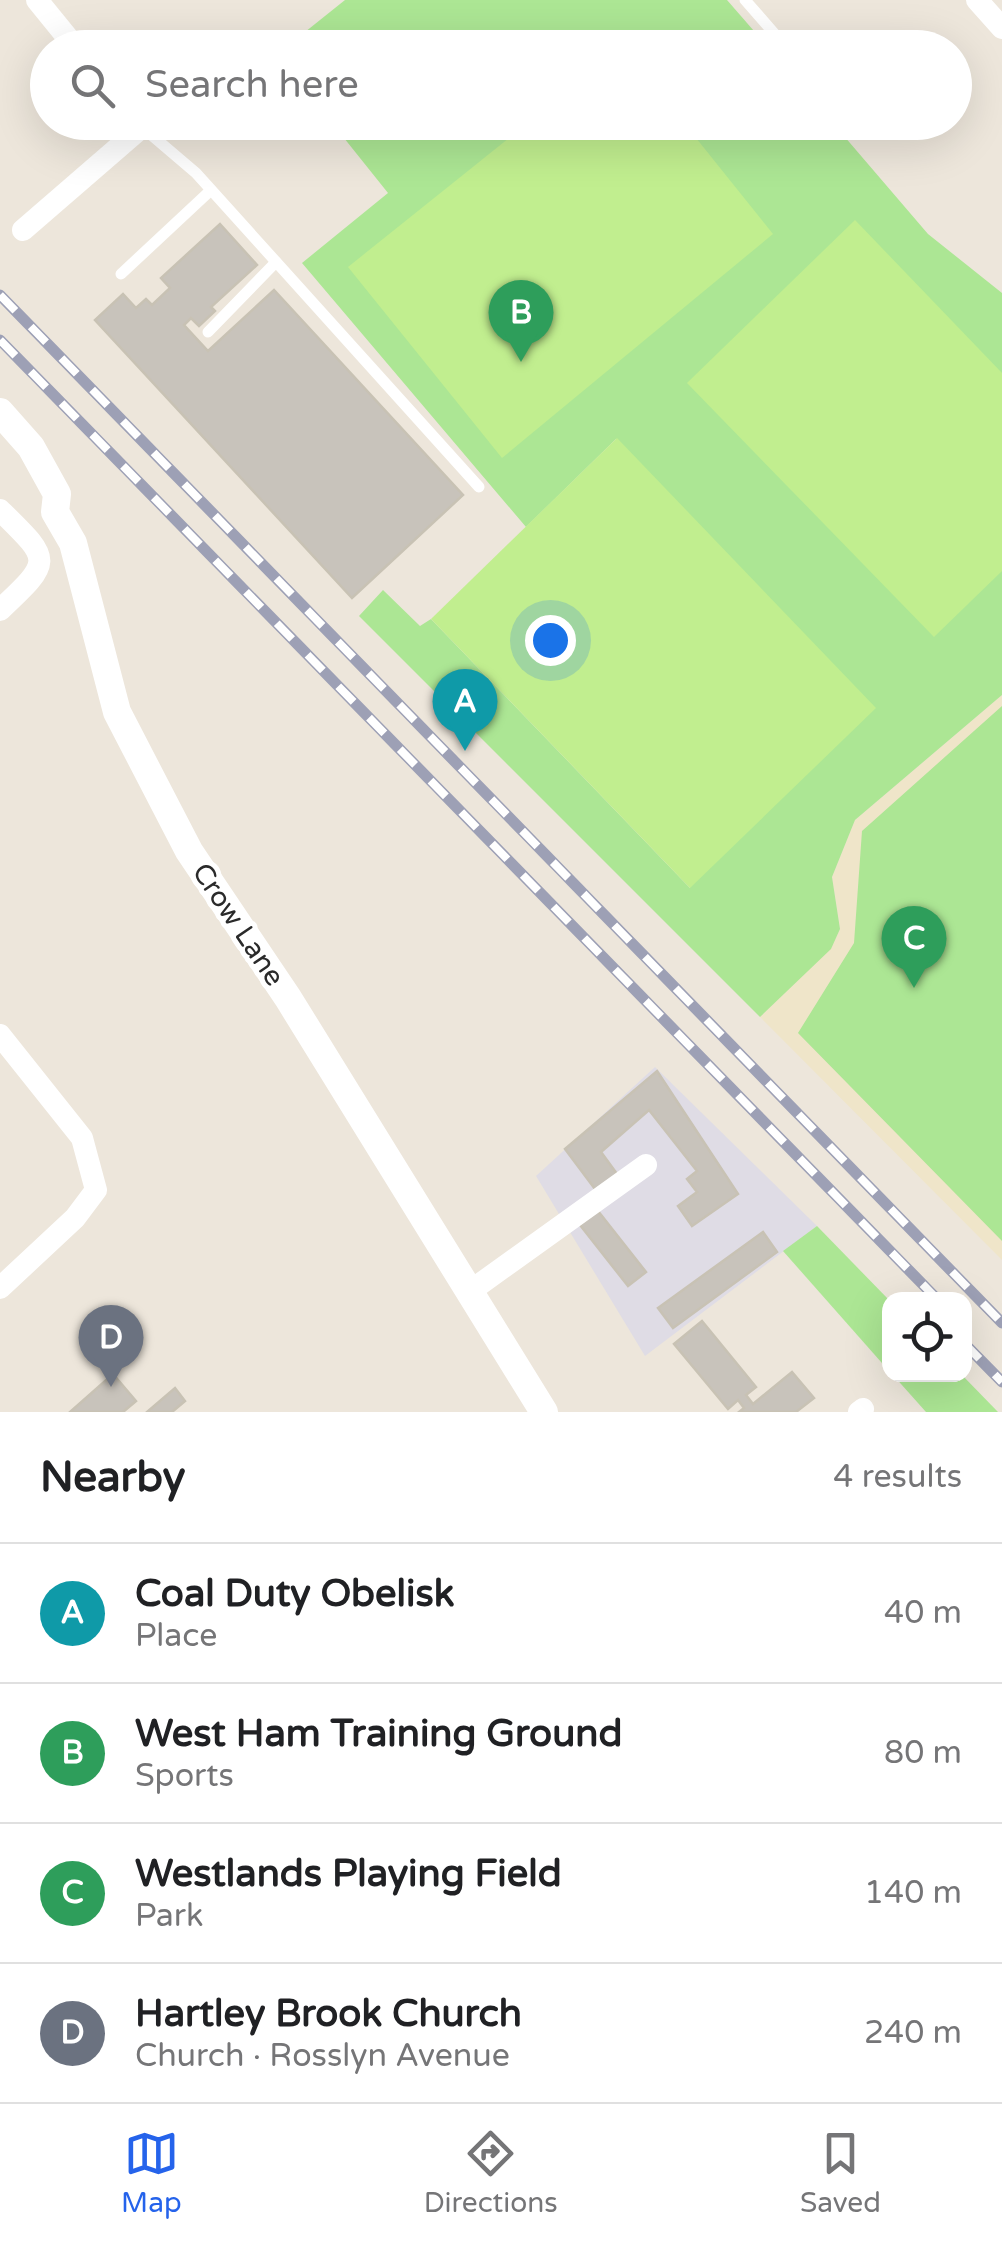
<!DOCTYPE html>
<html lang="en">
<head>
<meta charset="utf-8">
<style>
  body { margin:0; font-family:"Varela Round",sans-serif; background:#f6f6f6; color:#202124 }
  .controls { position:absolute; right:30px; bottom:30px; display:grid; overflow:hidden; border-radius:20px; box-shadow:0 10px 40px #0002 }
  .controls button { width:90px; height:90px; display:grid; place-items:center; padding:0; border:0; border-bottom:2px solid #e0e0e0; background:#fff; color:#202124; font:50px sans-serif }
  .you { position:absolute; left:550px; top:640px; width:35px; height:35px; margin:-25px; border:8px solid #fff; border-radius:50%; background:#1a73e8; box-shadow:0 0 0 15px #1a73e833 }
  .badge { display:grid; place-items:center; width:65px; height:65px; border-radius:50%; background:#2563eb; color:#fff; font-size:32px; font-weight:700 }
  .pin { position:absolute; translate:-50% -82px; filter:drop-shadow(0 2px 5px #0008) }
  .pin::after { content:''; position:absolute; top:52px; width:35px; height:30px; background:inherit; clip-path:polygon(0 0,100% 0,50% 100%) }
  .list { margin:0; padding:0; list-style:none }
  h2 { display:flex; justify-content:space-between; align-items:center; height:130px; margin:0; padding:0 40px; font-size:42px }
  h2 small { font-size:32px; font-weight:400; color:#757577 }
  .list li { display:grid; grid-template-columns:65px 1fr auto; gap:30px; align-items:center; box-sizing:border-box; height:140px; padding:0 40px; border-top:2px solid #e0e0e0 }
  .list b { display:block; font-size:38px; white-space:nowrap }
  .list p { margin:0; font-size:32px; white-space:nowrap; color:#757577 }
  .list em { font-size:32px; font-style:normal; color:#757577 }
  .icon { flex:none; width:55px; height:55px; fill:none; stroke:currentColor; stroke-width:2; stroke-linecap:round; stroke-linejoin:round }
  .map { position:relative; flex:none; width:1002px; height:1412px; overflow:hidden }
  .search { position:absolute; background:#fff; box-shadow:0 10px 40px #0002; left:30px; right:30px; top:30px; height:110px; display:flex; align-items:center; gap:25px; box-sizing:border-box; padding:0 35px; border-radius:55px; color:#757577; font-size:38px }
  .sheet { height:690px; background:#fff }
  nav { display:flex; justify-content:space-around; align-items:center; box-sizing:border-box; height:140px; border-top:2px solid #e0e0e0; background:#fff; font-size:28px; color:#757577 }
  nav a { display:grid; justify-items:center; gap:5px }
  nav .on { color:#2563eb }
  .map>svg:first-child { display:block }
  .industrial { fill:#dfdce5 }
  .education { fill:#efe5c9 }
  .green { fill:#ace694 }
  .pitch { fill:#c1ee8f }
  .building { fill:#c8c3bb; stroke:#c8c2b4; stroke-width:2.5 }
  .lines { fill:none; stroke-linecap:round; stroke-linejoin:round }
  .service { stroke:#fff; stroke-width:11 }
  .minor { stroke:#fff; stroke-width:22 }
  .tertiary { stroke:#fff; stroke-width:28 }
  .rail-casing { stroke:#9da0b5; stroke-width:11 }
  .rail { stroke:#fff; stroke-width:8; stroke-dasharray:22; stroke-linecap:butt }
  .labels { text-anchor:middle; stroke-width:10; stroke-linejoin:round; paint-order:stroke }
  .street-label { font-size:28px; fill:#2a2a2a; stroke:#fff }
</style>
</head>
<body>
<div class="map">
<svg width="1002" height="1412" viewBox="0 0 1002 1412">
  <rect width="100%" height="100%" fill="#ede6db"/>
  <polygon class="industrial" points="655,1067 817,1226 645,1356 536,1176"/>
  <polygon class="education" points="1002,695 1002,1260 760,1017 831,948 840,929 832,877 855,820"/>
  <g class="green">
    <polygon points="345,0 727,0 768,47 285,48"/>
    <polygon points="832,122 928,234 1002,293 1002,695 855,820 832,877 840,929 831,949 760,1017 359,616 383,590 420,626 431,619 690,888 616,439 526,527 302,263 388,193 332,123"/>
    <polygon points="1002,706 1002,1241 798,1033 854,943 862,831"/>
    <polygon points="817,1226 889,1300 889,1371 783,1251"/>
    <polygon points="893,1375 962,1375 998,1412 926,1412"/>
  </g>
  <g class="pitch">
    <polygon points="529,122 684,123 773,234 502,458 348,267"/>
    <polygon points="855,220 1002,373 1002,571 934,637 687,383"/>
    <polygon points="617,438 876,708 690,888 431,619"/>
  </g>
  <g class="building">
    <polygon points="220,224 257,265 211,307 215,311 199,326 191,318 184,325 208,351 274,290 463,495 352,598 95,320 123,294 136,308 146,299 152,305 170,288 161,278"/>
    <polygon points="657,1071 738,1194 692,1226 678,1206 697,1192 687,1179 697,1171 649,1110 601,1152 620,1178 598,1193 565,1149"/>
    <polygon points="598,1211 646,1272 628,1286 580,1225"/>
    <polygon points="763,1232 777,1252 673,1328 658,1308"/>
    <polygon points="702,1321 756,1387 746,1395 753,1404 792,1372 814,1398 796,1412 739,1412 744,1408 738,1400 728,1409 674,1344"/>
    <polygon points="113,1374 136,1401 123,1412 70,1412"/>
    <polygon points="175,1388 185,1401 172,1412 147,1412"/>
  </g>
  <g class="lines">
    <g class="service">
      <polyline points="745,0 787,48"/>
      <polyline points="849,122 850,124"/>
      <polyline points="142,127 196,173 479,487"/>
      <polyline points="121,274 211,190"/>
      <polyline points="208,332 276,262"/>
    </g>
    <g class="minor">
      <polyline points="37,0 76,48"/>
      <polyline points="977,0 1002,28"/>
      <polyline points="23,230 142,127 139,122"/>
      <path d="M0,510C52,561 53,560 0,610"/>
      <polyline points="0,1035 82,1138 96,1190 75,1218 0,1288"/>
      <polyline points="469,1292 646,1165"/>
      <polyline points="859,1412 863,1409"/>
    </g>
    <polyline class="tertiary" points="0,412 31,447 57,494 55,512 73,543 117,712 189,851 288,998 544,1412"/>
    <g class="rail-casing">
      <g id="rail">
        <polyline points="0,295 1002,1323"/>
        <polyline points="0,340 938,1300"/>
        <polyline points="964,1343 1002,1382"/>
      </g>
    </g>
    <use href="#rail" class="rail"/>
  </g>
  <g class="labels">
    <g class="street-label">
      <text transform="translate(239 924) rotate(56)" y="10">Crow Lane</text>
    </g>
  </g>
</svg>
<div class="controls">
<button><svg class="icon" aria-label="locate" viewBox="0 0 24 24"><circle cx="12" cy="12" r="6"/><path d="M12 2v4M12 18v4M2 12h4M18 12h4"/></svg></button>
</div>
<div class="you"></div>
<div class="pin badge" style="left:465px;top:751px;background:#0f9aa8">A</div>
<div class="pin badge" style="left:521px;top:362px;background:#2e9e5b">B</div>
<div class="pin badge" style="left:914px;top:988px;background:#2e9e5b">C</div>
<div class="pin badge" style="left:111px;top:1387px;background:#6b7280">D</div>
<div class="search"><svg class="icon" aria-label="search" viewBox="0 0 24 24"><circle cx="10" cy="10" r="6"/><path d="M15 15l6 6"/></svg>Search here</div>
</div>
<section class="sheet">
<h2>Nearby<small>4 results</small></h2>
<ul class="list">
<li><span class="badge" style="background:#0f9aa8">A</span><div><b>Coal Duty Obelisk</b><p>Place</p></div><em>40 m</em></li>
<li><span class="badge" style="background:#2e9e5b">B</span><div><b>West Ham Training Ground</b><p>Sports</p></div><em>80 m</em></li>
<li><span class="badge" style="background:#2e9e5b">C</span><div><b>Westlands Playing Field</b><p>Park</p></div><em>140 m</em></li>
<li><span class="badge" style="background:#6b7280">D</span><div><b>Hartley Brook Church</b><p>Church · Rosslyn Avenue</p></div><em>240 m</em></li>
</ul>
</section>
<nav>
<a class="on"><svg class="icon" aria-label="map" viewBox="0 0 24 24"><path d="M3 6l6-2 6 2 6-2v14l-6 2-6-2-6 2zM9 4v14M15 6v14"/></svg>Map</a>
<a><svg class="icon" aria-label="directions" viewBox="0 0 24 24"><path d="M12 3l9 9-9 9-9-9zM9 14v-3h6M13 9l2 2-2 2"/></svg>Directions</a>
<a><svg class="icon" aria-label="saved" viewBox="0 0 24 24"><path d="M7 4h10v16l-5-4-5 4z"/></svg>Saved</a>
</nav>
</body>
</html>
